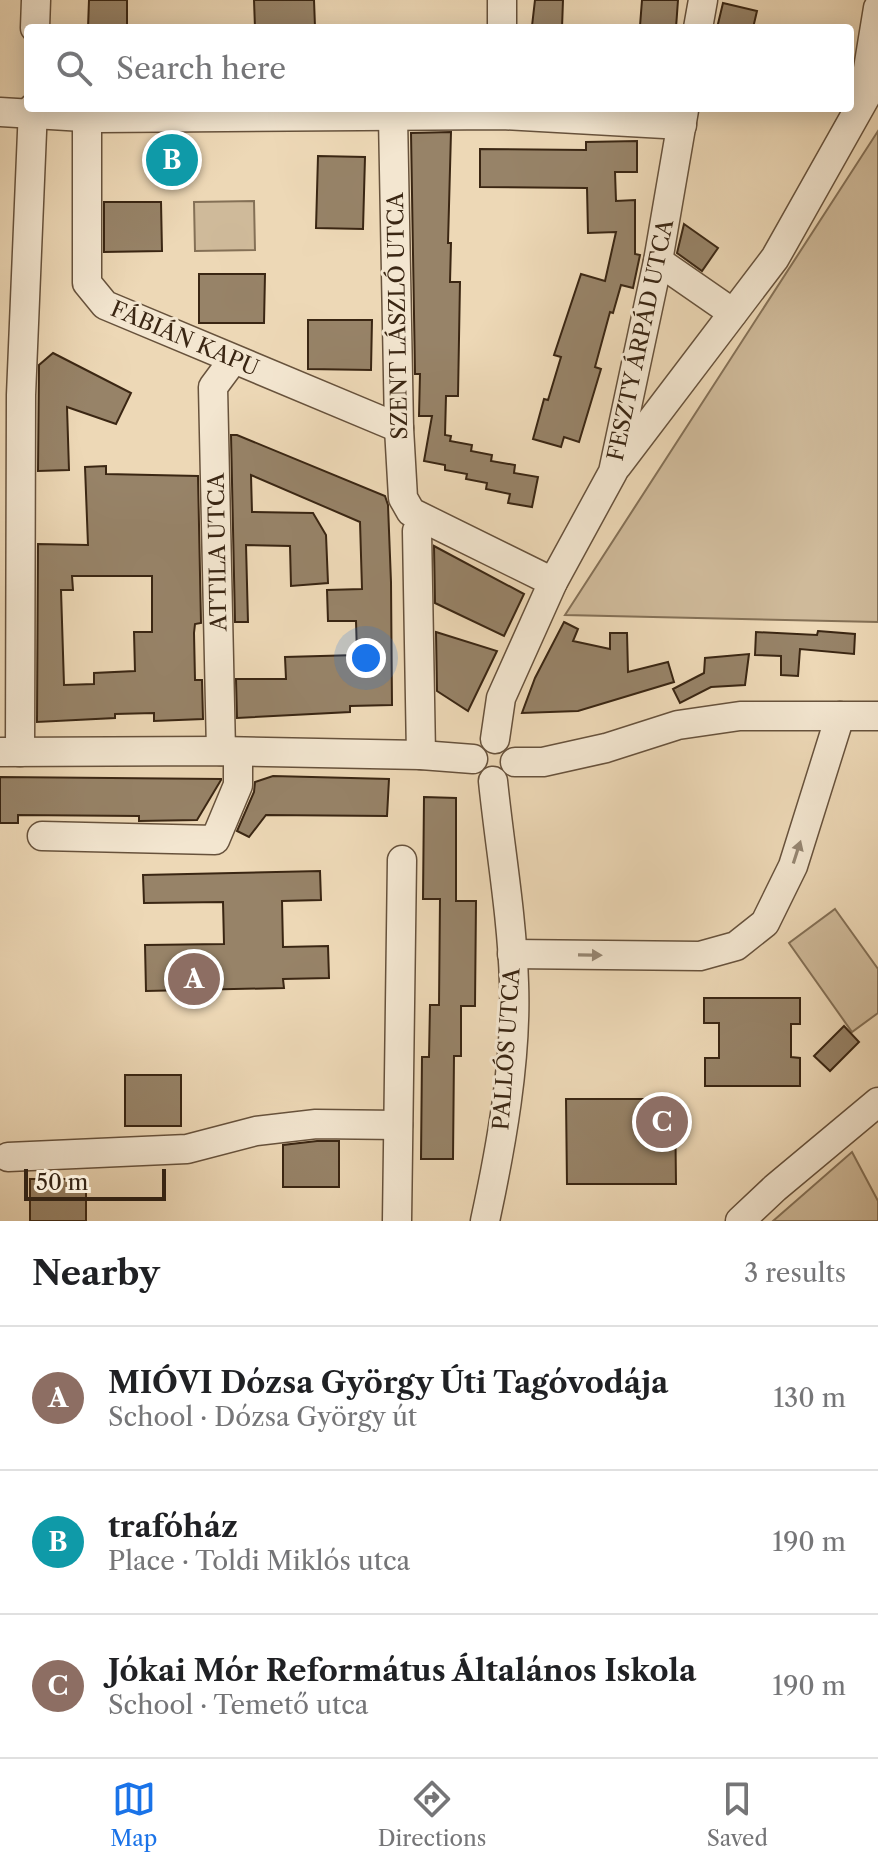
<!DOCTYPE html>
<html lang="en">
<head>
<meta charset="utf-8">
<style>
  body { margin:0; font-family:"Libre Caslon Text",serif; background:#f6f6f6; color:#202124 }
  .scale { position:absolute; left:24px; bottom:20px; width:142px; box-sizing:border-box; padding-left:8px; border:4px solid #3a2613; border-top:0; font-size:22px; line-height:28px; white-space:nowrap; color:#3a2613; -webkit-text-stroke:6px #f3e6d0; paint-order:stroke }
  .you { position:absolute; left:366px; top:658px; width:28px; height:28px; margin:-20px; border:6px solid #fff; border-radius:50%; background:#1a73e8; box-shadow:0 0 0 12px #1a73e833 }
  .badge { display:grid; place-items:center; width:52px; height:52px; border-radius:50%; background:#1a73e8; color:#fff; font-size:26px; font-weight:700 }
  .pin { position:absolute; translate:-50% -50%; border:4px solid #fff; box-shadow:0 2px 8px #0006 }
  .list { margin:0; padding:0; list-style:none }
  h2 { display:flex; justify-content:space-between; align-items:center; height:104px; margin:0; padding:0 32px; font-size:34px }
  h2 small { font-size:26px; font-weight:400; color:#757577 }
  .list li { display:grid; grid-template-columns:52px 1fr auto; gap:24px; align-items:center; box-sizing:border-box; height:144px; padding:0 32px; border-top:2px solid #e0e0e0 }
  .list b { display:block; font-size:30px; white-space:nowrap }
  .list p { margin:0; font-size:26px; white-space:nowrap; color:#757577 }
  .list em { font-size:26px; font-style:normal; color:#757577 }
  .icon { flex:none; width:44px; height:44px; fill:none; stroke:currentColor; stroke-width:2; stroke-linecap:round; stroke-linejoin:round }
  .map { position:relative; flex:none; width:878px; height:1221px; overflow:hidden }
  .search { position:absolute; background:#fff; box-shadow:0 4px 20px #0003; left:24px; right:24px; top:24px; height:88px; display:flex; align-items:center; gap:20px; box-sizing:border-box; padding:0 28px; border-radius:8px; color:#757577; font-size:30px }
  .sheet { height:536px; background:#fff }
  nav { display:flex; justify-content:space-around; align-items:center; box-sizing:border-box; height:112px; border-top:2px solid #e0e0e0; background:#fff; font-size:22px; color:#757577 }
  nav a { display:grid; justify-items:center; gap:4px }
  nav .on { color:#1a73e8 }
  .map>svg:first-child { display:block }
  .green { fill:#cfba9a; stroke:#847056; stroke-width:2 }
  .building { fill:#978368; stroke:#3a2613; stroke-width:2; fill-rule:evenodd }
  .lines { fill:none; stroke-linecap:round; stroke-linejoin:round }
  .minor-casing { stroke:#67523c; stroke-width:31 }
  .minor { stroke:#f3e6d0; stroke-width:28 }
  .oneway { fill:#968672 }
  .labels { text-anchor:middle; stroke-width:6; stroke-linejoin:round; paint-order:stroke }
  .street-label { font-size:22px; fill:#3a2613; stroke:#f3e6d0 }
</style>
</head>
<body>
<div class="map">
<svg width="878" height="1221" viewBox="0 0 878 1221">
  <rect width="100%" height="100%" fill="#edd8b6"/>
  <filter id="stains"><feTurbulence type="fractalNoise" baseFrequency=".0025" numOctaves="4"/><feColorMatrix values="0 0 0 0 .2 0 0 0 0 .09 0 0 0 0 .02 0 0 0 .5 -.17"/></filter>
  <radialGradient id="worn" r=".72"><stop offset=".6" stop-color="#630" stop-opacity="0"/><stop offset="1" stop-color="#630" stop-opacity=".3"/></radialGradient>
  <g class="green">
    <polygon points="878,131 878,622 565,615"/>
    <polygon points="254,201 255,250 195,251 194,202"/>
    <polygon points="835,909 878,969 878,1013 852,1032 789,943"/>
    <polygon points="852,1152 878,1201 878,1221 773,1221"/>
  </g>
  <g class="building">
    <polygon points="89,0 127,0 127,28 88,28"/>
    <polygon points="254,0 314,0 315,27 255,28"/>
    <polygon points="535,0 563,0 562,28 532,26"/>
    <polygon points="642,0 678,0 676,28 640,26"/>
    <polygon points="723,3 757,11 753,28 717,28"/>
    <polygon points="451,132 448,243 451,243 450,282 460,282 458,396 446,396 445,435 451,436 450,441 472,445 471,451 492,455 491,461 515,465 514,473 538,477 532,507 508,503 510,494 486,489 487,483 466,479 467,474 445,470 445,465 424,461 432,416 419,416 420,374 415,374 411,133"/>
    <rect x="162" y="141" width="20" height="38"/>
    <polygon points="637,141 637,172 615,172 616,201 635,200 635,254 640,255 633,288 621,285 613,313 610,312 595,367 601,369 579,442 564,437 561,447 533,439 544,399 548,400 561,357 554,355 581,274 605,281 616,232 588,233 587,188 480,187 480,149 586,150 586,142"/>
    <polygon points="318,156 365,157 363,229 316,228"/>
    <polygon points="104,202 161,202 162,251 104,252"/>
    <polygon points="684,224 718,248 702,271 677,253"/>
    <polygon points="199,274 265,274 264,323 199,323"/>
    <polygon points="308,320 372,320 371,370 308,369"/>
    <polygon points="53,353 131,393 116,424 67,407 69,470 38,471 39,365"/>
    <polygon points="231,435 237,435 385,496 388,505 391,582 392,705 350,706 350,712 237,718 236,679 286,679 285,657 357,655 356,621 328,621 327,590 362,589 360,522 251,475 252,512 313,513 326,535 328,583 291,586 290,546 246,545 248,622 235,622"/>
    <path d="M106,466V474L198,476L201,623L195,624L194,633L195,680H202L203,719L154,721V713L115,714V718L37,722L38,544L88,545L85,467ZM72,576H152V632H134L135,671L94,673V684L64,685L61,590H73Z"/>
    <polygon points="434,546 524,594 504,636 435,603"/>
    <polygon points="564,622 578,629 573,641 610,649 610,633 627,633 628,672 668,662 674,682 578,711 522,713 535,678"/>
    <polygon points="818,631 855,634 854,654 800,649 798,676 781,675 781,656 755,655 756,632 817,635"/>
    <polygon points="436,632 497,651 468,711 437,691"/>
    <polygon points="749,654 745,685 711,687 680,703 673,689 704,673 705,658"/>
    <polygon points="273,776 389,779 387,816 266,815 249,837 237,831 254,792 255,782"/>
    <polygon points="0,777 221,779 221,780 197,820 139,821 139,816 18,815 18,823 0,823"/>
    <polygon points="424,797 456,798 456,901 476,901 475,1006 461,1006 461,1056 454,1056 453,1159 421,1159 422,1057 429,1057 430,1005 439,1005 440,899 423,899"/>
    <polygon points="320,871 321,900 282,901 283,947 328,946 329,978 283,979 284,988 146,991 145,945 224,944 223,902 144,903 143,875"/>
    <polygon points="704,998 800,998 800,1024 791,1024 791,1057 800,1058 800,1086 705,1086 705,1058 719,1058 719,1023 704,1023"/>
    <polygon points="844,1026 859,1042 830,1071 814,1056"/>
    <rect x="125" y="1075" width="56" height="51"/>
    <polygon points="566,1099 675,1099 676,1184 567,1184"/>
    <polygon points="317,1141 339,1141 339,1187 283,1187 283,1145"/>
    <rect x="30" y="1179" width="56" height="42"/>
  </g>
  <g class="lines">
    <g class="minor-casing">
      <g id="minor">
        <polyline points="502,0 502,28"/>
        <polyline points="35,28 36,0"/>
        <polyline points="698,28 703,0"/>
        <polyline points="864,93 878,8"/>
        <polyline points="0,112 100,118 502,115 682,125"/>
        <polyline points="87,117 87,283 105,305 399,428"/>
        <polyline points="393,117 399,428 403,498 411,512 553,582"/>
        <polyline points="658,261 733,313"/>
        <polyline points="617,466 775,258 878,75"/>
        <polyline points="417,531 421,755"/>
        <polyline points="495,739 501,698 553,582 613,472 658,261 684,110"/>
        <polyline points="221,751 213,387 233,360"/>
        <polyline points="0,752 221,751 421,755 473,759"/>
        <polyline points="20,752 21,395 33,108"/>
        <polyline points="515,762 543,762 606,748 678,725 740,716 878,716"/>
        <polyline points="42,836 215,840 238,785 238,753"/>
        <polyline points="512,954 700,956 736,946 765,923 793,866 840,716"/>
        <polyline points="8,1157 187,1149 256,1131 316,1124 398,1125"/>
        <polyline points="397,1221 402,860"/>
        <path d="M485,1221C501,1147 517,1059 514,983C512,915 500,849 493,781"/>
        <polyline points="740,1221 775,1188 878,1102"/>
      </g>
    </g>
    <use href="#minor" class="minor"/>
  </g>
  <defs><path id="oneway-solid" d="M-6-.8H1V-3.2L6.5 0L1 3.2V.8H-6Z" transform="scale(2)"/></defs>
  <g class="oneway">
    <use href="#oneway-solid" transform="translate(797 852) rotate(-72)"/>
    <use href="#oneway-solid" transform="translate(590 955) rotate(1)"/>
  </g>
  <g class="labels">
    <g class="street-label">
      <text transform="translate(397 316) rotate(-91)" y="8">SZENT LÁSZLÓ UTCA</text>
      <text transform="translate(185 338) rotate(23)" y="8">FÁBIÁN KAPU</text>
      <text transform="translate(640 340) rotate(-78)" y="8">FESZTY ÁRPÁD UTCA</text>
      <text transform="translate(217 552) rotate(-91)" y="8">ATTILA UTCA</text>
      <text transform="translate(506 1049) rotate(-86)" y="8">PALLÓS UTCA</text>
    </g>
  </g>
  <rect width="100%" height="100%" filter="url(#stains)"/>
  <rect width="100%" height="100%" fill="url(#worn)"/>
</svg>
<div class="scale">50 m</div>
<div class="you"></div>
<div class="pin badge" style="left:194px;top:979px;background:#8d6e63">A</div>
<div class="pin badge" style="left:172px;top:160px;background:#0f9aa8">B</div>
<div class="pin badge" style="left:662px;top:1122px;background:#8d6e63">C</div>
<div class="search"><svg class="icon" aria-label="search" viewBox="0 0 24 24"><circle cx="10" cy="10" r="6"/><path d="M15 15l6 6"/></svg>Search here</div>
</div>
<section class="sheet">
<h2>Nearby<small>3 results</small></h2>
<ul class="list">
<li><span class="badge" style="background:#8d6e63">A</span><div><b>MIÓVI Dózsa György Úti Tagóvodája</b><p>School · Dózsa György út</p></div><em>130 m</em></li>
<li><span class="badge" style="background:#0f9aa8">B</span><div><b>trafóház</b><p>Place · Toldi Miklós utca</p></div><em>190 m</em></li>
<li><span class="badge" style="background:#8d6e63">C</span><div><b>Jókai Mór Református Általános Iskola</b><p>School · Temető utca</p></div><em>190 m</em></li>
</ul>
</section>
<nav>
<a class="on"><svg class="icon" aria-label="map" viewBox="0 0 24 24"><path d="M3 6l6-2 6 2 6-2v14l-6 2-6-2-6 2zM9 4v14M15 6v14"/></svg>Map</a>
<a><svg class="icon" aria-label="directions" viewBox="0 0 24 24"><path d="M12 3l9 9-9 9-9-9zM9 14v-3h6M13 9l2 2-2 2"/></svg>Directions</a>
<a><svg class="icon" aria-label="saved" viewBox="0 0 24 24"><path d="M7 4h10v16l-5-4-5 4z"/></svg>Saved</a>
</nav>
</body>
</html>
